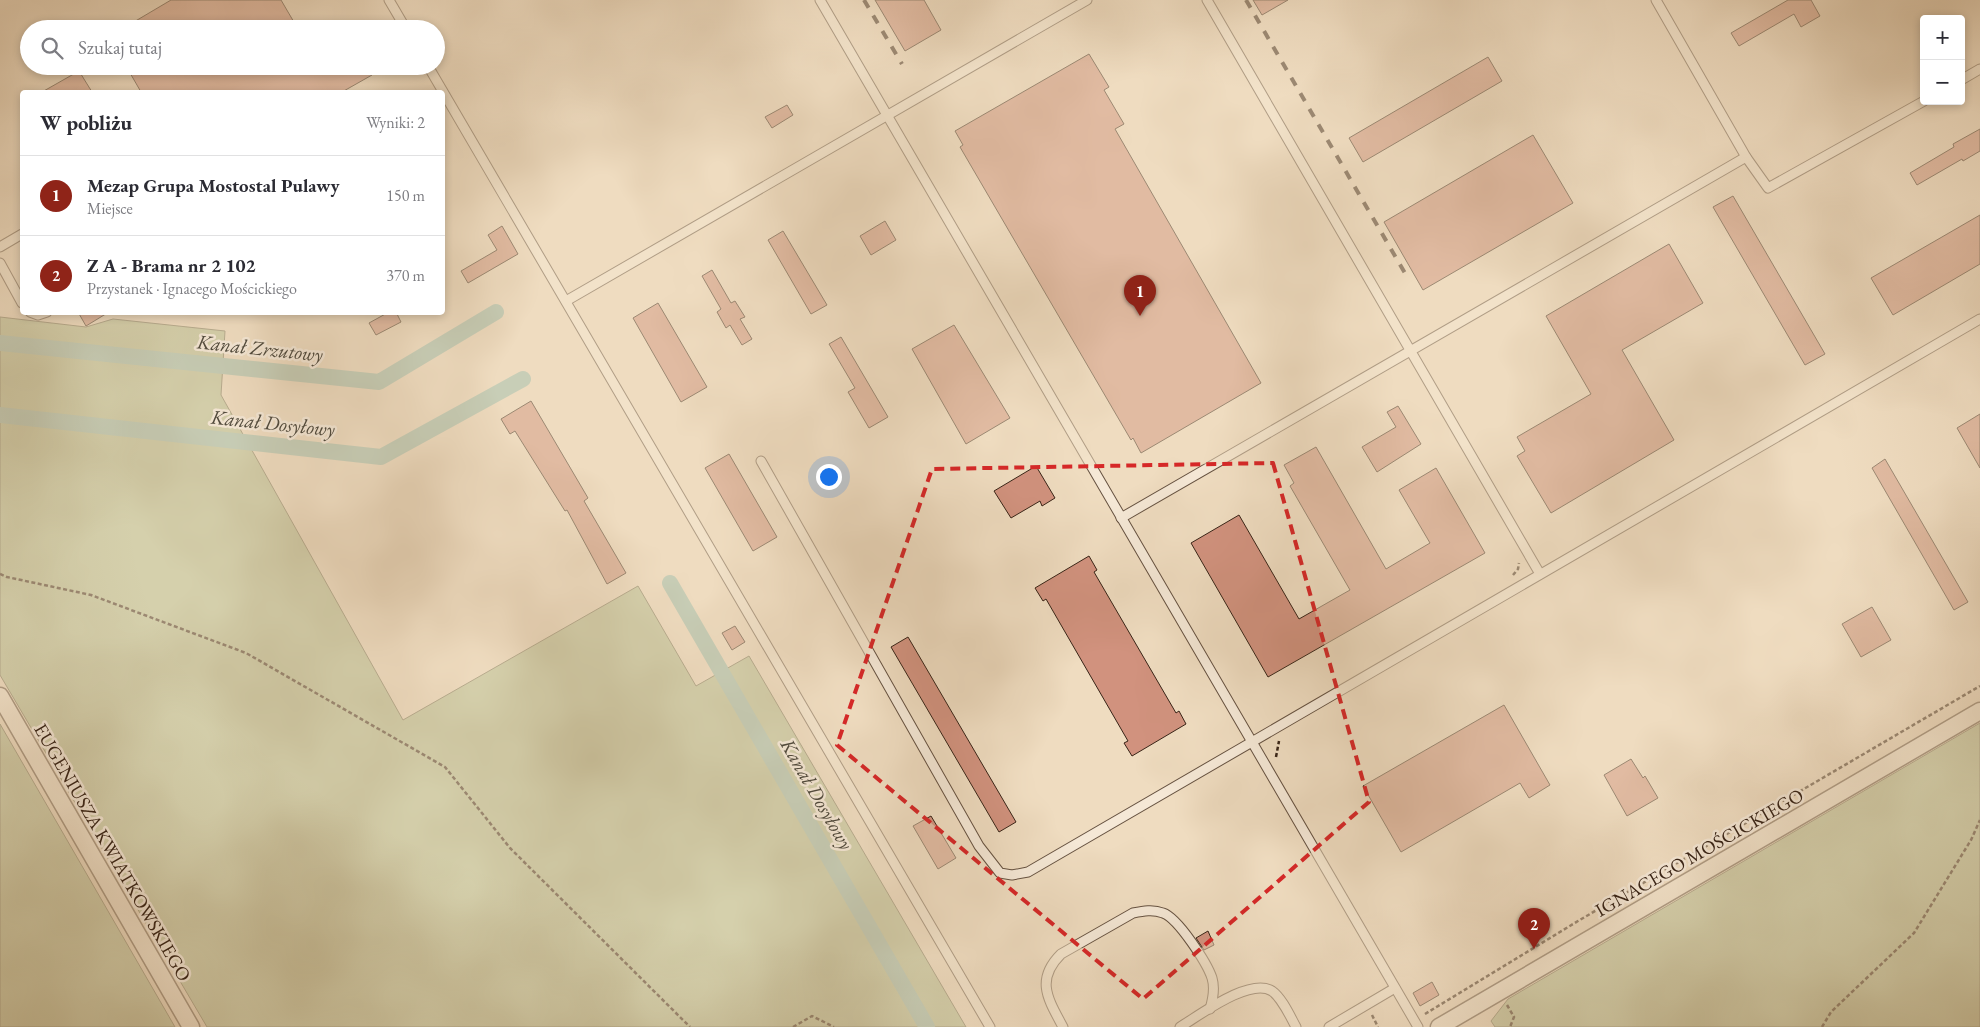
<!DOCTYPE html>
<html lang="pl">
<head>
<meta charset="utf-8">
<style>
  body { margin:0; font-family:"EB Garamond",serif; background:#f2f2f3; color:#2b2b33 }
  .controls { position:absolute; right:15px; top:15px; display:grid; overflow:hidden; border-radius:5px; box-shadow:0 2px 8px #0003 }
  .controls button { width:45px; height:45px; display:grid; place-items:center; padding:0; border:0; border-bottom:1px solid #e1e1e2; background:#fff; color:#2b2b33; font:25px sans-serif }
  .you { position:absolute; left:828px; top:476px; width:18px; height:18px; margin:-12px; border:4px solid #fff; border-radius:50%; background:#1a73e8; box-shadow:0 0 0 8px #1a73e833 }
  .badge { display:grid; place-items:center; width:32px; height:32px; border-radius:50%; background:#8f2418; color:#fff; font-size:16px; font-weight:700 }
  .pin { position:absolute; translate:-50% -41px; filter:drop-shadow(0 1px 2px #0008) }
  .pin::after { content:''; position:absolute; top:26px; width:18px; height:15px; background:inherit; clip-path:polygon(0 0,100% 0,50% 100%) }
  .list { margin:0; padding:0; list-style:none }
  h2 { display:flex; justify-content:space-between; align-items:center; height:65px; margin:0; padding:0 20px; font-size:21px }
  h2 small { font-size:16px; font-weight:400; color:#7c7c81 }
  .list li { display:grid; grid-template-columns:32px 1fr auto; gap:15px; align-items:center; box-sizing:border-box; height:80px; padding:0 20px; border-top:1px solid #e1e1e2 }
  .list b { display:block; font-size:19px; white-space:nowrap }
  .list p { margin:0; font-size:16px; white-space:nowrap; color:#7c7c81 }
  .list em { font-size:16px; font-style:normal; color:#7c7c81 }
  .icon { flex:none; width:28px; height:28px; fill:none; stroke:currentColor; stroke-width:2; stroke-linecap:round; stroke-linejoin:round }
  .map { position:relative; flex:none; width:1980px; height:1027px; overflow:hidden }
  .search { position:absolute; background:#fff; box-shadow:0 2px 8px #0003; left:20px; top:20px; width:425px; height:55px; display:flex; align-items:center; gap:12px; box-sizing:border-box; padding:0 18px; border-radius:28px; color:#7c7c81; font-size:19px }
  .panel { position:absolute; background:#fff; box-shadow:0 2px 8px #0003; left:20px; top:90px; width:425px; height:225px; border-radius:5px }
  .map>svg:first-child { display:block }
  .green { fill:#b6c194; stroke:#777256 }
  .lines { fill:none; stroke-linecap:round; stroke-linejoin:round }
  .canal { stroke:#9abcae; stroke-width:16 }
  .building { fill:#d1927e; stroke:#382417 }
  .lane-casing { stroke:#665241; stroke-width:11 }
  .street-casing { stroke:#665241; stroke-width:19 }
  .path { stroke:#382417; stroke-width:2.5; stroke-dasharray:4 2.5; stroke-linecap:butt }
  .lane { stroke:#f5e8d6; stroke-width:9 }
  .street { stroke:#f5e8d6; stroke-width:16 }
  .rail { stroke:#382417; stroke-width:4; stroke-dasharray:9 9; stroke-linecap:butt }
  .marked { fill:none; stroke:#d62828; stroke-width:4; stroke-dasharray:10 6; stroke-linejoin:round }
  .labels { text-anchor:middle; stroke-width:5; stroke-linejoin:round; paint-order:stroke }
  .street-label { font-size:19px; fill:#382417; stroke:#f5e8d6 }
  .water-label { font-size:20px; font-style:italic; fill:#504a3d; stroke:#f5e8d6 }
</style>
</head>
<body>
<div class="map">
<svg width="1980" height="1027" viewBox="0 0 1980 1027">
  <rect width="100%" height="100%" fill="#efdcc0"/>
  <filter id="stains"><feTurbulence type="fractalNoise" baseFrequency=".004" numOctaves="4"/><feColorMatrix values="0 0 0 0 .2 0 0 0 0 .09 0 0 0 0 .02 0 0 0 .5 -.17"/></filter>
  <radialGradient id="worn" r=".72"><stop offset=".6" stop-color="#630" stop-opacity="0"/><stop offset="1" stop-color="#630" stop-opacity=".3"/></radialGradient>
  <g class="green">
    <polygon points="0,317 86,327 113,319 225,331 221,395 403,720 638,586 696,686 749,656 966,1027 207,1027 0,675"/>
    <polygon points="1980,723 1980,1027 1495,1027 1491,1021 1508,999"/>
    <polygon points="0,724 175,1027 0,1027"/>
  </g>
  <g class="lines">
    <g class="canal">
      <polyline points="0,343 379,382 496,312"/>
      <polyline points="0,415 381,457 523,379"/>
      <polyline points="670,583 927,1027"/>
    </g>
  </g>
  <g class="building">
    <polygon points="171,0 281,0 298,29 122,29"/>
    <polygon points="875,0 924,0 941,30 905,51"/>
    <polygon points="1253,0 1288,0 1262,15"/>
    <polygon points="1788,0 1811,0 1820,16 1801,27 1794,14 1739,46 1731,33"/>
    <polygon points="1089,54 1109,87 1104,90 1124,124 1115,129 1261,383 1141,453 1133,438 1131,440 960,147 963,145 955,131"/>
    <polygon points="1488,57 1502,81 1363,162 1349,138"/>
    <polygon points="126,66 367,66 372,75 342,92 141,92"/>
    <polygon points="79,71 92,92 42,92"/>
    <polygon points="787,105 793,115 772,128 765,117"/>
    <polygon points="1980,129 1980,151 1963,161 1962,159 1917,185 1910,173 1954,147 1953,144"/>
    <polygon points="1533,135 1573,203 1423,290 1384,222"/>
    <polygon points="1733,196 1825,354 1805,365 1713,207"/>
    <polygon points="1980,215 1980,264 1893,315 1871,278"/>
    <polygon points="885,221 896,240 871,255 860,236"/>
    <polygon points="502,226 518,254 468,283 461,271 497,250 488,235"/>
    <polygon points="783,231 827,305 811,314 768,240"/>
    <polygon points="1669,244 1703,303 1622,350 1674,440 1551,513 1517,456 1525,451 1517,437 1591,394 1546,316"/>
    <polygon points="712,270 731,303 735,301 745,317 740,319 752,339 742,345 730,325 726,328 717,312 721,309 702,276"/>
    <polygon points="658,303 707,387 681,402 633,318"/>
    <polygon points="78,312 109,312 86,326"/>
    <polygon points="389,312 396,312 401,322 376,335 369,323"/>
    <polygon points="954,325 1010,418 966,444 912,349"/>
    <polygon points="841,337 888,417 869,428 848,392 855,388 829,344"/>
    <polygon points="531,401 588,498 584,501 626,573 607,584 567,510 565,511 515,431 510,434 501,419"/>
    <polygon points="1398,406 1421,444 1377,472 1362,447 1396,427 1387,412"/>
    <polygon points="1980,414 1980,468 1957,428"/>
    <polygon points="1316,447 1386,569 1430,543 1399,490 1436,468 1485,553 1268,677 1191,543 1239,515 1299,619 1350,590 1290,486 1294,483 1284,465"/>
    <polygon points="729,454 777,537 753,551 705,468"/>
    <polygon points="1885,459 1968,602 1954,610 1872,468"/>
    <polygon points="1036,466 1055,498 1042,506 1040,501 1011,518 994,491"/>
    <polygon points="1089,556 1097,570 1094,572 1176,713 1179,711 1186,724 1132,756 1124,743 1128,741 1046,599 1043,601 1035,588"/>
    <polygon points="1872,607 1891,640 1861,657 1842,624"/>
    <polygon points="735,626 745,642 732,650 722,633"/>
    <polygon points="908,637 1016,822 999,832 891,647"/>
    <polygon points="1504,705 1550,785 1529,798 1520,783 1401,852 1363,786"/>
    <polygon points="1631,759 1643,778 1645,776 1658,798 1627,816 1604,775"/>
    <polygon points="931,816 956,858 938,869 913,826"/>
    <polygon points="1208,931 1214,945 1204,950 1196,938"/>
    <polygon points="1432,982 1439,995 1420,1006 1413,993"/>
  </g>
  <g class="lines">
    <g class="lane-casing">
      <g id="lane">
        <polyline points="389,0 406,29"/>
        <polyline points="820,0 1418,1027"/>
        <polyline points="1207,0 1540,574"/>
        <polyline points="1656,0 1746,157 1768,188 1924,101"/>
        <polyline points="428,66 990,1027"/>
        <polyline points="1961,80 1980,69"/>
        <polyline points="0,247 22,234"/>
        <polyline points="0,263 22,303"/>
        <polyline points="566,301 1087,0"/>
        <polyline points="30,312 38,315 47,312"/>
        <polyline points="761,461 979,846 1000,873 1012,875 1028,872 1980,319"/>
        <polyline points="1121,518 1746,157"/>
        <path d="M1063,1027C1048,999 1035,980 1061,954L1133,913C1143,911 1153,909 1163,913C1178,918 1207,963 1212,978C1215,988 1213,999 1210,1009"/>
        <path d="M1180,1027C1200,1015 1250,977 1272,991C1282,998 1290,1016 1296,1027"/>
        <polyline points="1329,1027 1395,988"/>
      </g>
    </g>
    <g class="street-casing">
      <g id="street">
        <polyline points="0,696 191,1027"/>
        <polyline points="1439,1027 1980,711"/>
      </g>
    </g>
    <g class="path">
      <polyline points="0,574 7,577 91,595 246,653 445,767 510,848 690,1027"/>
      <polyline points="1513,575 1518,569 1519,563"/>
      <polyline points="1276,757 1279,741"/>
      <polyline points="1507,1005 1514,1017 1510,1027"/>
      <polyline points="1425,1014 1578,921 1980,686"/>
      <polyline points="1372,1015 1378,1027"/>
      <polyline points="793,1027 812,1016 834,1027"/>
      <polyline points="1822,1027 1831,1012 1914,933 1971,840 1980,820"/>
    </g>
    <use href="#lane" class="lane"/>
    <use href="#street" class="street"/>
    <g class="rail">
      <polyline points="864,0 902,64"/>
      <polyline points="1246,0 1409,280"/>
    </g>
  </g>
  <path d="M0 0H1980V1027H0ZM1273,463L1369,802L1143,999L837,745L932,469Z" fill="#efdcc0" fill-opacity=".55" fill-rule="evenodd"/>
  <path class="marked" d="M1273,463L1369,802L1143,999L837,745L932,469Z"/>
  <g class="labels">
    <g class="street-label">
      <text transform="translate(113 852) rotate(60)" y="7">EUGENIUSZA KWIATKOWSKIEGO</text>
      <text transform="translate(1699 852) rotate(-30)" y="7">IGNACEGO MOŚCICKIEGO</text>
    </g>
    <g class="water-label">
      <text transform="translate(260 348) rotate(6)" y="7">Kanał Zrzutowy</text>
      <text transform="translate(273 423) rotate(6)" y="7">Kanał Dosyłowy</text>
      <text transform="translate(817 794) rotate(60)" y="7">Kanał Dosyłowy</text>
    </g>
  </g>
  <rect width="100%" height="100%" filter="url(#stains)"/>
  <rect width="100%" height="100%" fill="url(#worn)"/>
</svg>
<div class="controls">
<button>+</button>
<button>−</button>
</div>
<div class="you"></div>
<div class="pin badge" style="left:1140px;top:316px">1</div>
<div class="pin badge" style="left:1534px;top:949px">2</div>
<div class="search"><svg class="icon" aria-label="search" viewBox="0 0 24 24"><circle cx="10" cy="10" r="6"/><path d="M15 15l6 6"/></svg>Szukaj tutaj</div>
<section class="panel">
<h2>W pobliżu<small>Wyniki: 2</small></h2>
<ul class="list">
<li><span class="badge">1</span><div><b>Mezap Grupa Mostostal Pulawy</b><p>Miejsce</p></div><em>150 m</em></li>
<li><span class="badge">2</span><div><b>Z A - Brama nr 2 102</b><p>Przystanek · Ignacego Mościckiego</p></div><em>370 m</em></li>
</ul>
</section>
</div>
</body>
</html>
